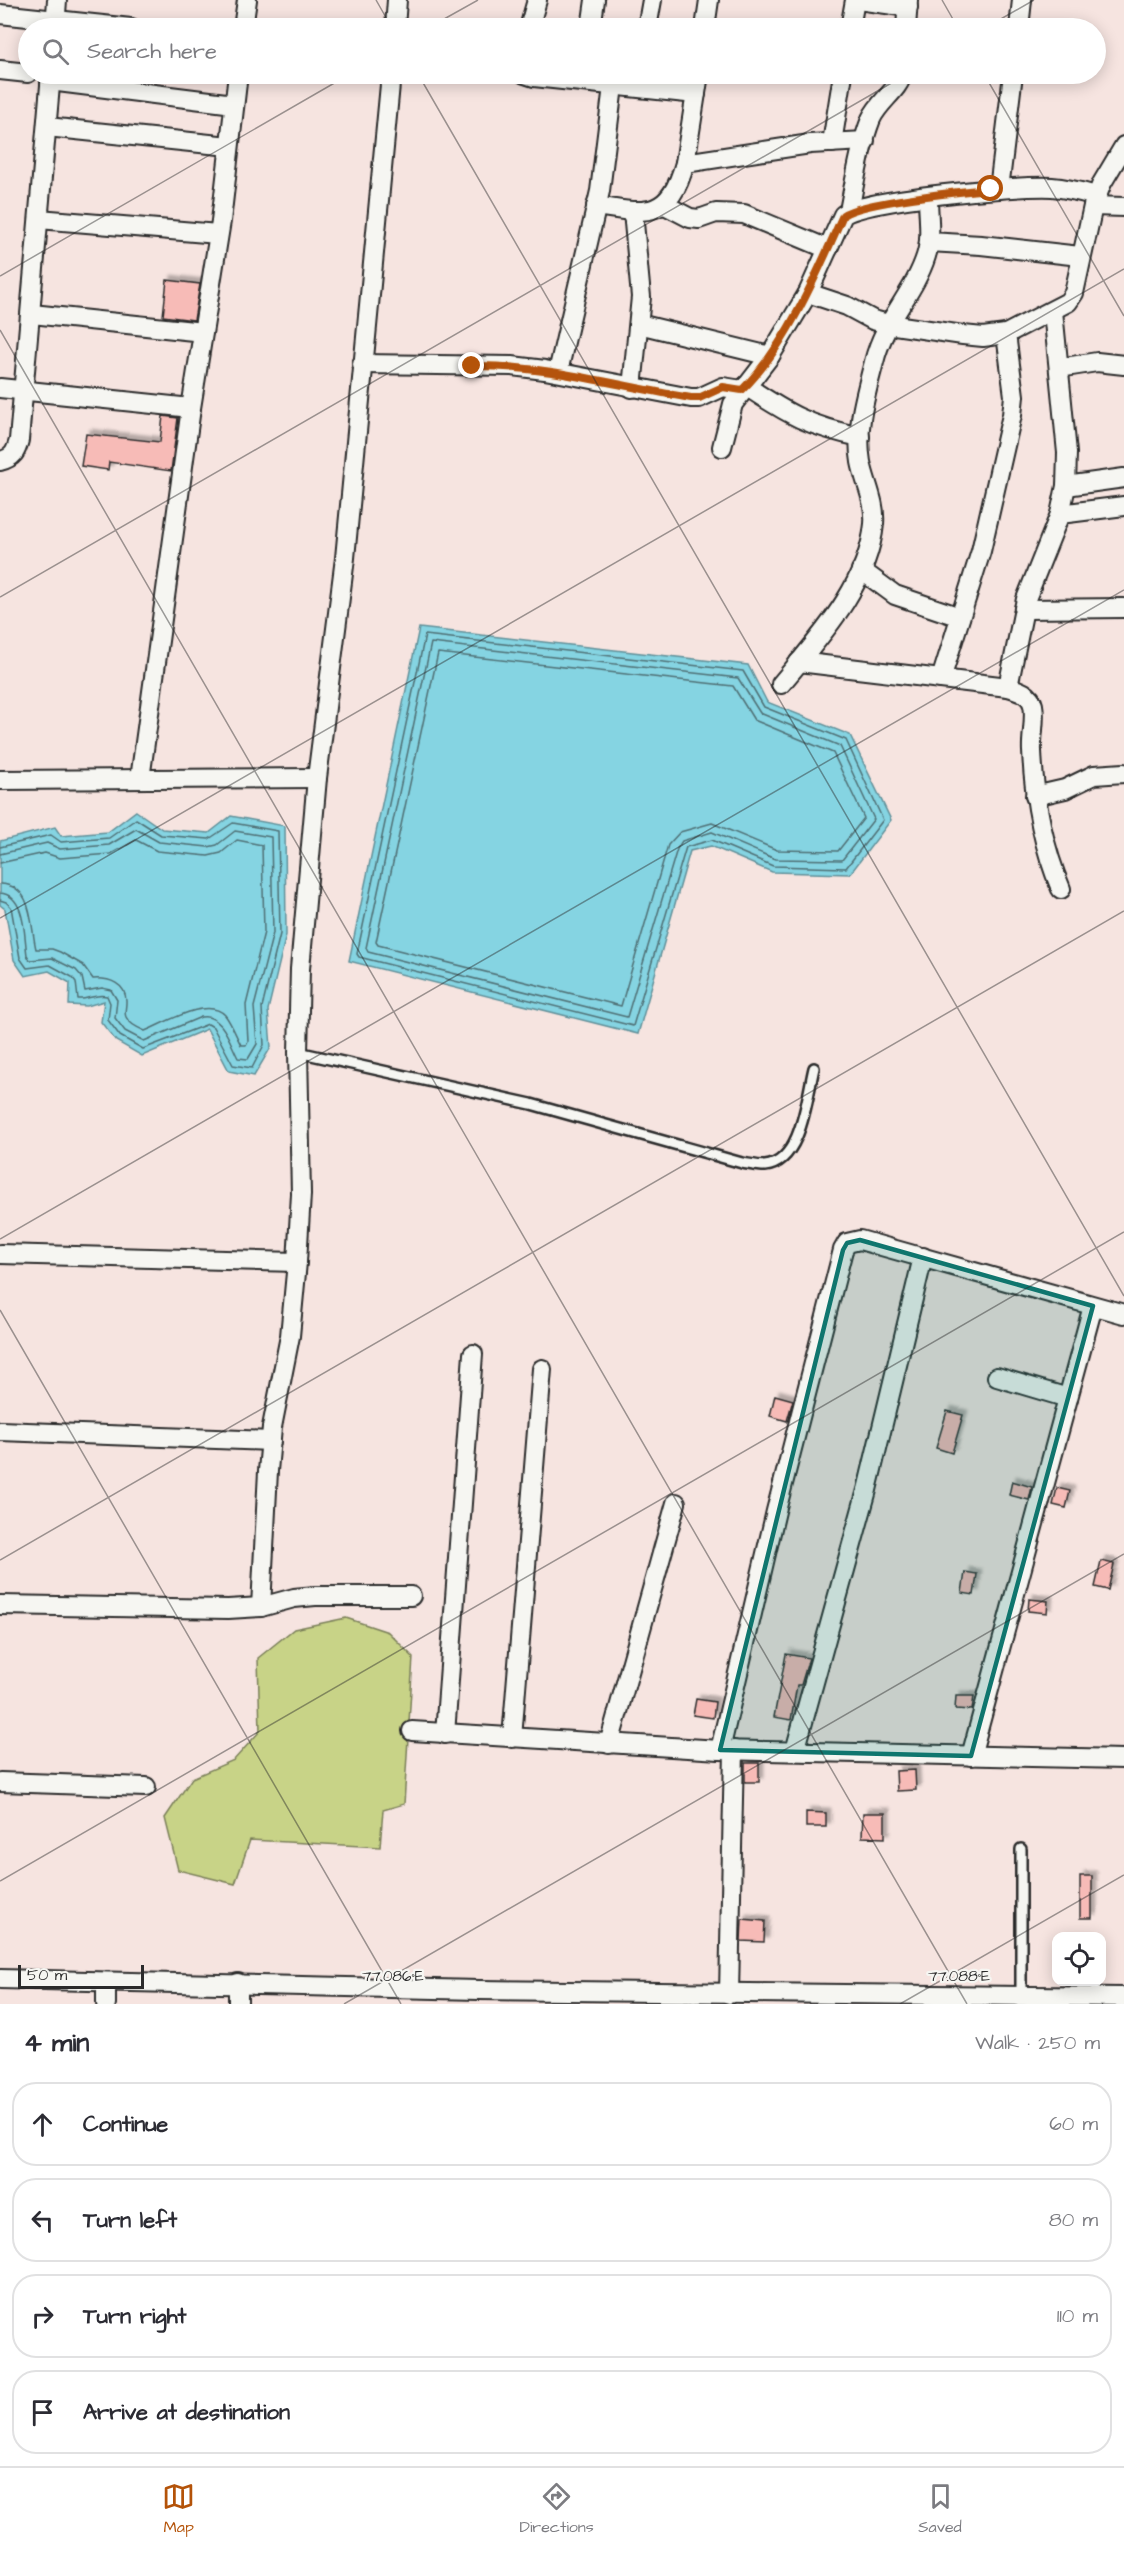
<!DOCTYPE html>
<html lang="en">
<head>
<meta charset="utf-8">
<style>
  body { margin:0; font-family:"Architects Daughter",sans-serif; background:#f2f2f3; color:#2b2b33 }
  .controls { position:absolute; right:18px; bottom:18px; display:grid; overflow:hidden; border-radius:12px; box-shadow:0 3px 15px #0003 }
  .controls button { width:54px; height:54px; display:grid; place-items:center; padding:0; border:0; border-bottom:2px solid #e1e1e2; background:#fff; color:#2b2b33; font:30px sans-serif }
  .scale { position:absolute; left:18px; bottom:15px; width:126px; box-sizing:border-box; padding-left:6px; border:3px solid #2b2b2b; border-top:0; font-size:16px; line-height:21px; white-space:nowrap; color:#2b2b2b; -webkit-text-stroke:4px #f6f6f2; paint-order:stroke }
  .stop { position:absolute; width:18px; height:18px; margin:-14px; border:4px solid #b45309; border-radius:50%; background:#fff }
  .stop.end { background:#b45309; border-color:#fff; box-shadow:0 2px 6px #0008 }
  .list { margin:0; padding:0; list-style:none }
  h2 { display:flex; justify-content:space-between; align-items:center; height:78px; margin:0; padding:0 24px; font-size:26px }
  h2 small { font-size:20px; font-weight:400; color:#7c7c81 }
  .list li { display:grid; grid-template-columns:39px 1fr auto; gap:18px; align-items:center; box-sizing:border-box; height:84px; margin:0 12px 12px; padding:0 12px; border:2px solid #e1e1e2; border-radius:24px }
  .list b { display:block; font-size:22px; white-space:nowrap }
  .list em { font-size:20px; font-style:normal; color:#7c7c81 }
  .icon { flex:none; width:33px; height:33px; fill:none; stroke:currentColor; stroke-width:2; stroke-linecap:round; stroke-linejoin:round }
  .map { position:relative; flex:none; width:1124px; height:2004px; overflow:hidden }
  .search { position:absolute; background:#fff; box-shadow:0 3px 15px #0003; left:18px; right:18px; top:18px; height:66px; display:flex; align-items:center; gap:15px; box-sizing:border-box; padding:0 21px; border-radius:33px; color:#7c7c81; font-size:22px }
  .sheet { height:462px; background:#fff }
  nav { display:flex; justify-content:space-around; align-items:center; box-sizing:border-box; height:84px; border-top:2px solid #e1e1e2; background:#fff; font-size:16px; color:#7c7c81 }
  nav a { display:grid; justify-items:center; gap:3px }
  nav .on { color:#b45309 }
  .map>svg:first-child { display:block }
  .green { fill:#c8d387; stroke:#7a7f59; stroke-width:1.5 }
  .water { fill:#85d4e2; stroke:#619099; stroke-width:1.5 }
  .lines { fill:none; stroke-linecap:round; stroke-linejoin:round }
  .shore { stroke:#4f6f74; stroke-width:1.5 }
  .building { fill:#f7bbb7; stroke:#2b2b2b; stroke-width:1.5; filter:url(#shadow) }
  .service-casing { stroke:#2b2b2b; stroke-width:14 }
  .minor-casing { stroke:#2b2b2b; stroke-width:22 }
  .service { stroke:#f6f6f2; stroke-width:9 }
  .minor { stroke:#f6f6f2; stroke-width:18 }
  .route { stroke:#b45309; stroke-width:8 }
  .marked { fill:#0f766e; fill-opacity:0.2; stroke:#0f766e; stroke-width:4.5; stroke-linejoin:round }
  .ticks { fill:none; stroke:#2b2b2b; stroke-width:1.5; stroke-opacity:0.45 }
  .ticks-label { font-size:15px; text-anchor:middle; fill:#2b2b2b; stroke:#f6f6f2; stroke-width:4.5; stroke-linejoin:round; paint-order:stroke }
</style>
</head>
<body>
<div class="map">
<svg width="1124" height="2004" viewBox="0 0 1124 2004">
  <defs>
    <filter id="shadow"><feDropShadow dx="4.5" dy="-4.5" stdDeviation="1.5" flood-color="#0004"/></filter>
  </defs>
  <rect width="100%" height="100%" fill="#f6e4e0"/>
  <filter id="ink" filterUnits="userSpaceOnUse"><feTurbulence type="fractalNoise" baseFrequency=".0167" numOctaves="2"/><feDisplacementMap in="SourceGraphic" scale="12" xChannelSelector="R" yChannelSelector="G"/><feConvolveMatrix kernelMatrix="1 2 1 2 8 2 1 2 1" color-interpolation-filters="sRGB"/></filter>
  <g filter="url(#ink)">
    <polygon class="green" points="346,1618 388,1632 413,1657 404,1804 383,1810 380,1847 250,1840 235,1884 178,1870 165,1818 192,1778 234,1760 260,1731 258,1658 294,1629"/>
    <g class="water">
      <polygon points="419,628 748,665 767,702 850,735 891,820 850,874 772,872 711,846 690,851 638,1034 349,961"/>
      <polygon points="136,811 162,829 209,833 231,816 285,826 286,935 268,1010 271,1047 254,1076 229,1071 207,1029 142,1056 116,1041 101,1022 104,1001 87,1006 69,1005 70,983 49,971 25,976 14,960 5,909 0,905 0,841 55,827 61,836 108,832"/>
    </g>
    <g class="lines">
      <g class="shore">
        <polygon points="425,635 743,671 764,707 846,740 883,820 846,868 773,866 712,840 686,847 633,1026 359,957 357,954"/>
        <polygon points="431,643 738,678 760,713 840,746 874,819 842,860 775,859 712,832 682,841 677,849 627,1017 368,952 366,948"/>
        <polygon points="438,653 733,686 754,720 833,753 864,818 838,851 777,850 712,823 680,832 668,845 621,1006 378,945 376,942"/>
        <path d="M0,847L51,835L61,842L109,838L136,819L161,835L209,839L233,823L278,831L280,934L262,1008L264,1045L252,1068L233,1065L213,1027L208,1024L143,1049L120,1036L108,1020L110,1003L107,996C98,993 87,1000 78,999L76,982L72,977L50,965L27,968L20,958L11,907L6,902L0,900"/>
        <path d="M0,854L47,843L60,849L109,845L136,829L159,842L208,847L217,845L235,831L271,837L273,933L254,1007L257,1044L248,1059L238,1058C230,1043 222,1013 201,1017L144,1041L125,1031L115,1018L117,1000L111,990L102,988L85,991L82,977L76,970L52,958L30,960L27,955C24,936 26,895 0,893"/>
        <path d="M0,863L45,853L60,858L111,854L136,840L157,851L208,856L221,853L237,840L262,845L264,932L246,1005L248,1041L246,1045H241C236,1036 232,1024 225,1015C208,996 165,1023 145,1031C138,1028 129,1024 126,1017C124,1013 126,1008 126,1003C127,983 109,978 93,979L83,965L60,952L52,949H36C30,925 34,885 0,884"/>
      </g>
    </g>
    <g class="building">
      <polygon points="167,280 200,284 194,320 163,316"/>
      <polygon points="163,416 178,418 171,471 109,462 108,470 81,466 86,434 160,442"/>
      <polygon points="775,1395 793,1400 787,1421 770,1416"/>
      <polygon points="947,1411 963,1415 952,1453 936,1448"/>
      <polygon points="1012,1481 1032,1487 1029,1500 1009,1495"/>
      <polygon points="1057,1488 1070,1491 1066,1508 1053,1505"/>
      <polygon points="1101,1561 1114,1564 1108,1590 1095,1587"/>
      <polygon points="965,1572 977,1574 974,1595 962,1593"/>
      <polygon points="1029,1599 1048,1601 1047,1613 1028,1611"/>
      <polygon points="786,1654 809,1658 801,1685 797,1685 791,1720 774,1717"/>
      <polygon points="956,1696 974,1696 972,1710 955,1709"/>
      <polygon points="696,1699 715,1702 713,1718 693,1715"/>
      <rect x="745" y="1763" width="14" height="19"/>
      <polygon points="915,1770 916,1790 897,1791 896,1771"/>
      <polygon points="806,1812 826,1813 826,1827 806,1827"/>
      <polygon points="863,1813 885,1813 885,1838 862,1837"/>
      <rect x="1080" y="1876" width="12" height="42"/>
      <polygon points="742,1919 765,1921 764,1942 741,1941"/>
    </g>
    <g class="lines">
      <g class="service-casing">
        <g id="service">
          <path d="M298,1052L531,1104L742,1163C749,1164 758,1166 765,1166C802,1162 807,1096 814,1068"/>
          <polyline points="1021,1996 1021,1849"/>
        </g>
      </g>
      <g class="minor-casing">
        <g id="minor">
          <polyline points="858,0 908,7"/>
          <polyline points="0,14 131,28"/>
          <polyline points="55,28 57,0"/>
          <polyline points="243,28 247,0"/>
          <polyline points="395,28 397,0"/>
          <polyline points="529,28 537,0"/>
          <polyline points="591,28 595,0"/>
          <polyline points="647,28 652,0"/>
          <polyline points="705,28 709,0"/>
          <polyline points="850,28 855,0"/>
          <polyline points="906,28 908,0"/>
          <polyline points="1019,28 1022,0"/>
          <polyline points="0,70 28,73"/>
          <polyline points="525,74 534,77 696,94"/>
          <polyline points="50,81 234,104"/>
          <polyline points="47,127 229,146"/>
          <polyline points="832,143 843,74"/>
          <polyline points="685,163 810,144 865,141"/>
          <polyline points="999,189 1013,74"/>
          <polyline points="663,204 690,218 699,219 716,213 744,214 828,249"/>
          <path d="M596,206C646,214 669,220 685,163L699,74"/>
          <polyline points="1093,206 1124,207"/>
          <path d="M849,211C855,181 860,147 871,119C879,101 899,90 902,74"/>
          <polyline points="39,219 218,234"/>
          <polyline points="929,242 981,245 1080,256"/>
          <polyline points="808,293 847,306 873,320 888,324 963,335 983,337 998,335 1006,334 1068,302 1074,293 1093,206 1102,183 1124,146"/>
          <polyline points="32,314 203,332"/>
          <polyline points="639,324 770,356"/>
          <polyline points="362,364 512,366 545,370 691,398 699,398 723,387 742,390"/>
          <polyline points="1059,368 1097,362 1124,365"/>
          <polyline points="558,372 600,191 613,86"/>
          <path d="M746,386C789,415 809,426 860,437"/>
          <polyline points="0,388 191,408"/>
          <polyline points="632,388 641,297 633,212"/>
          <path d="M722,447L733,404L770,356L808,293L843,215C864,199 1019,185 1052,187C1067,188 1082,192 1096,196"/>
          <path d="M0,461C13,458 16,452 19,440L51,74"/>
          <polyline points="1066,486 1124,478"/>
          <polyline points="1060,514 1124,506"/>
          <polyline points="861,570 895,595 960,617"/>
          <polyline points="1024,609 1124,608"/>
          <path d="M799,662L1008,687C1018,690 1030,693 1033,705C1036,719 1031,736 1032,751C1034,799 1042,844 1061,889"/>
          <polyline points="941,679 981,551 1012,415 1014,396 1006,334"/>
          <path d="M781,684C819,638 868,586 874,524C876,502 865,483 861,462C855,428 866,394 874,362C884,320 914,294 926,256C932,238 928,216 928,197"/>
          <polyline points="1008,687 1026,599 1060,514 1066,486 1067,453 1053,311"/>
          <polyline points="140,779 191,408 221,221 238,74"/>
          <polyline points="0,780 317,778"/>
          <polyline points="1035,796 1065,789 1094,775 1124,773"/>
          <polyline points="0,1254 297,1262"/>
          <polyline points="1124,1314 860,1240 847,1243 843,1250 776,1511 720,1750 1124,1759"/>
          <polyline points="997,1377 1068,1398"/>
          <polyline points="0,1431 271,1441"/>
          <polyline points="0,1605 228,1609 261,1607 294,1598 315,1596 411,1596"/>
          <polyline points="261,1607 268,1471 272,1427 290,1336 297,1262 301,1194 298,1052 300,969 317,778 345,558 391,74"/>
          <polyline points="412,1731 720,1750"/>
          <polyline points="445,1734 473,1354"/>
          <polyline points="512,1738 542,1369"/>
          <polyline points="609,1744 676,1503"/>
          <polyline points="795,1751 867,1490 923,1257"/>
          <polyline points="971,1756 1093,1306"/>
          <polyline points="0,1782 146,1787"/>
          <polyline points="0,1979 479,1990 1124,1997"/>
          <polyline points="106,1982 106,2004"/>
          <polyline points="729,1994 734,1750"/>
          <polyline points="238,2004 238,1983"/>
        </g>
      </g>
      <use href="#service" class="service"/>
      <use href="#minor" class="minor"/>
    </g>
  </g>
  <g class="lines" filter="url(#ink)">
    <path class="route" d="M472,366C548,365 617,386 691,398H699L723,387L742,390C786,347 818,272 843,215C861,202 964,191 991,189"/>
  </g>
  <path class="marked" d="M860,1240L1093,1306L971,1756L720,1750L843,1250L847,1243Z"/>
  <path class="ticks" d="M376,0L392,28M942,0L958,28M428,28L478,0M985,28L1034,0M418,74L1124,1296M984,74L1124,316M0,276L350,74M0,330L967,2004M0,597L907,74M0,918L1124,269M0,1239L1124,590M0,1310L401,2004M0,1560L1124,911M0,1881L1124,1232M344,2004L1124,1554M900,2004L1124,1875"/>
  <g class="ticks-label">
    <text x="393" y="1981">77.086°E</text>
    <text x="959" y="1981">77.088°E</text>
  </g>
</svg>
<div class="controls">
<button><svg class="icon" aria-label="locate" viewBox="0 0 24 24"><circle cx="12" cy="12" r="6"/><path d="M12 2v4M12 18v4M2 12h4M18 12h4"/></svg></button>
</div>
<div class="scale">50 m</div>
<div class="stop" style="left:991px;top:189px"></div>
<div class="stop end" style="left:472px;top:366px"></div>
<div class="search"><svg class="icon" aria-label="search" viewBox="0 0 24 24"><circle cx="10" cy="10" r="6"/><path d="M15 15l6 6"/></svg>Search here</div>
</div>
<section class="sheet">
<h2>4 min<small>Walk · 250 m</small></h2>
<ul class="list">
<li><svg class="icon" aria-label="ahead" viewBox="0 0 24 24"><path d="M12 20V5M6 11l6-6 6 6"/></svg><div><b>Continue</b></div><em>60 m</em></li>
<li><svg class="icon" aria-label="left" viewBox="0 0 24 24"><path d="M17 20v-9H6M10 6l-5 5 5 5"/></svg><div><b>Turn left</b></div><em>80 m</em></li>
<li><svg class="icon" aria-label="right" viewBox="0 0 24 24"><path d="M7 20v-9h11M14 6l5 5-5 5"/></svg><div><b>Turn right</b></div><em>110 m</em></li>
<li><svg class="icon" aria-label="arrive" viewBox="0 0 24 24"><path d="M6 21V4h12l-3 4 3 4H6"/></svg><div><b>Arrive at destination</b></div></li>
</ul>
</section>
<nav>
<a class="on"><svg class="icon" aria-label="map" viewBox="0 0 24 24"><path d="M3 6l6-2 6 2 6-2v14l-6 2-6-2-6 2zM9 4v14M15 6v14"/></svg>Map</a>
<a><svg class="icon" aria-label="directions" viewBox="0 0 24 24"><path d="M12 3l9 9-9 9-9-9zM9 14v-3h6M13 9l2 2-2 2"/></svg>Directions</a>
<a><svg class="icon" aria-label="saved" viewBox="0 0 24 24"><path d="M7 4h10v16l-5-4-5 4z"/></svg>Saved</a>
</nav>
</body>
</html>
